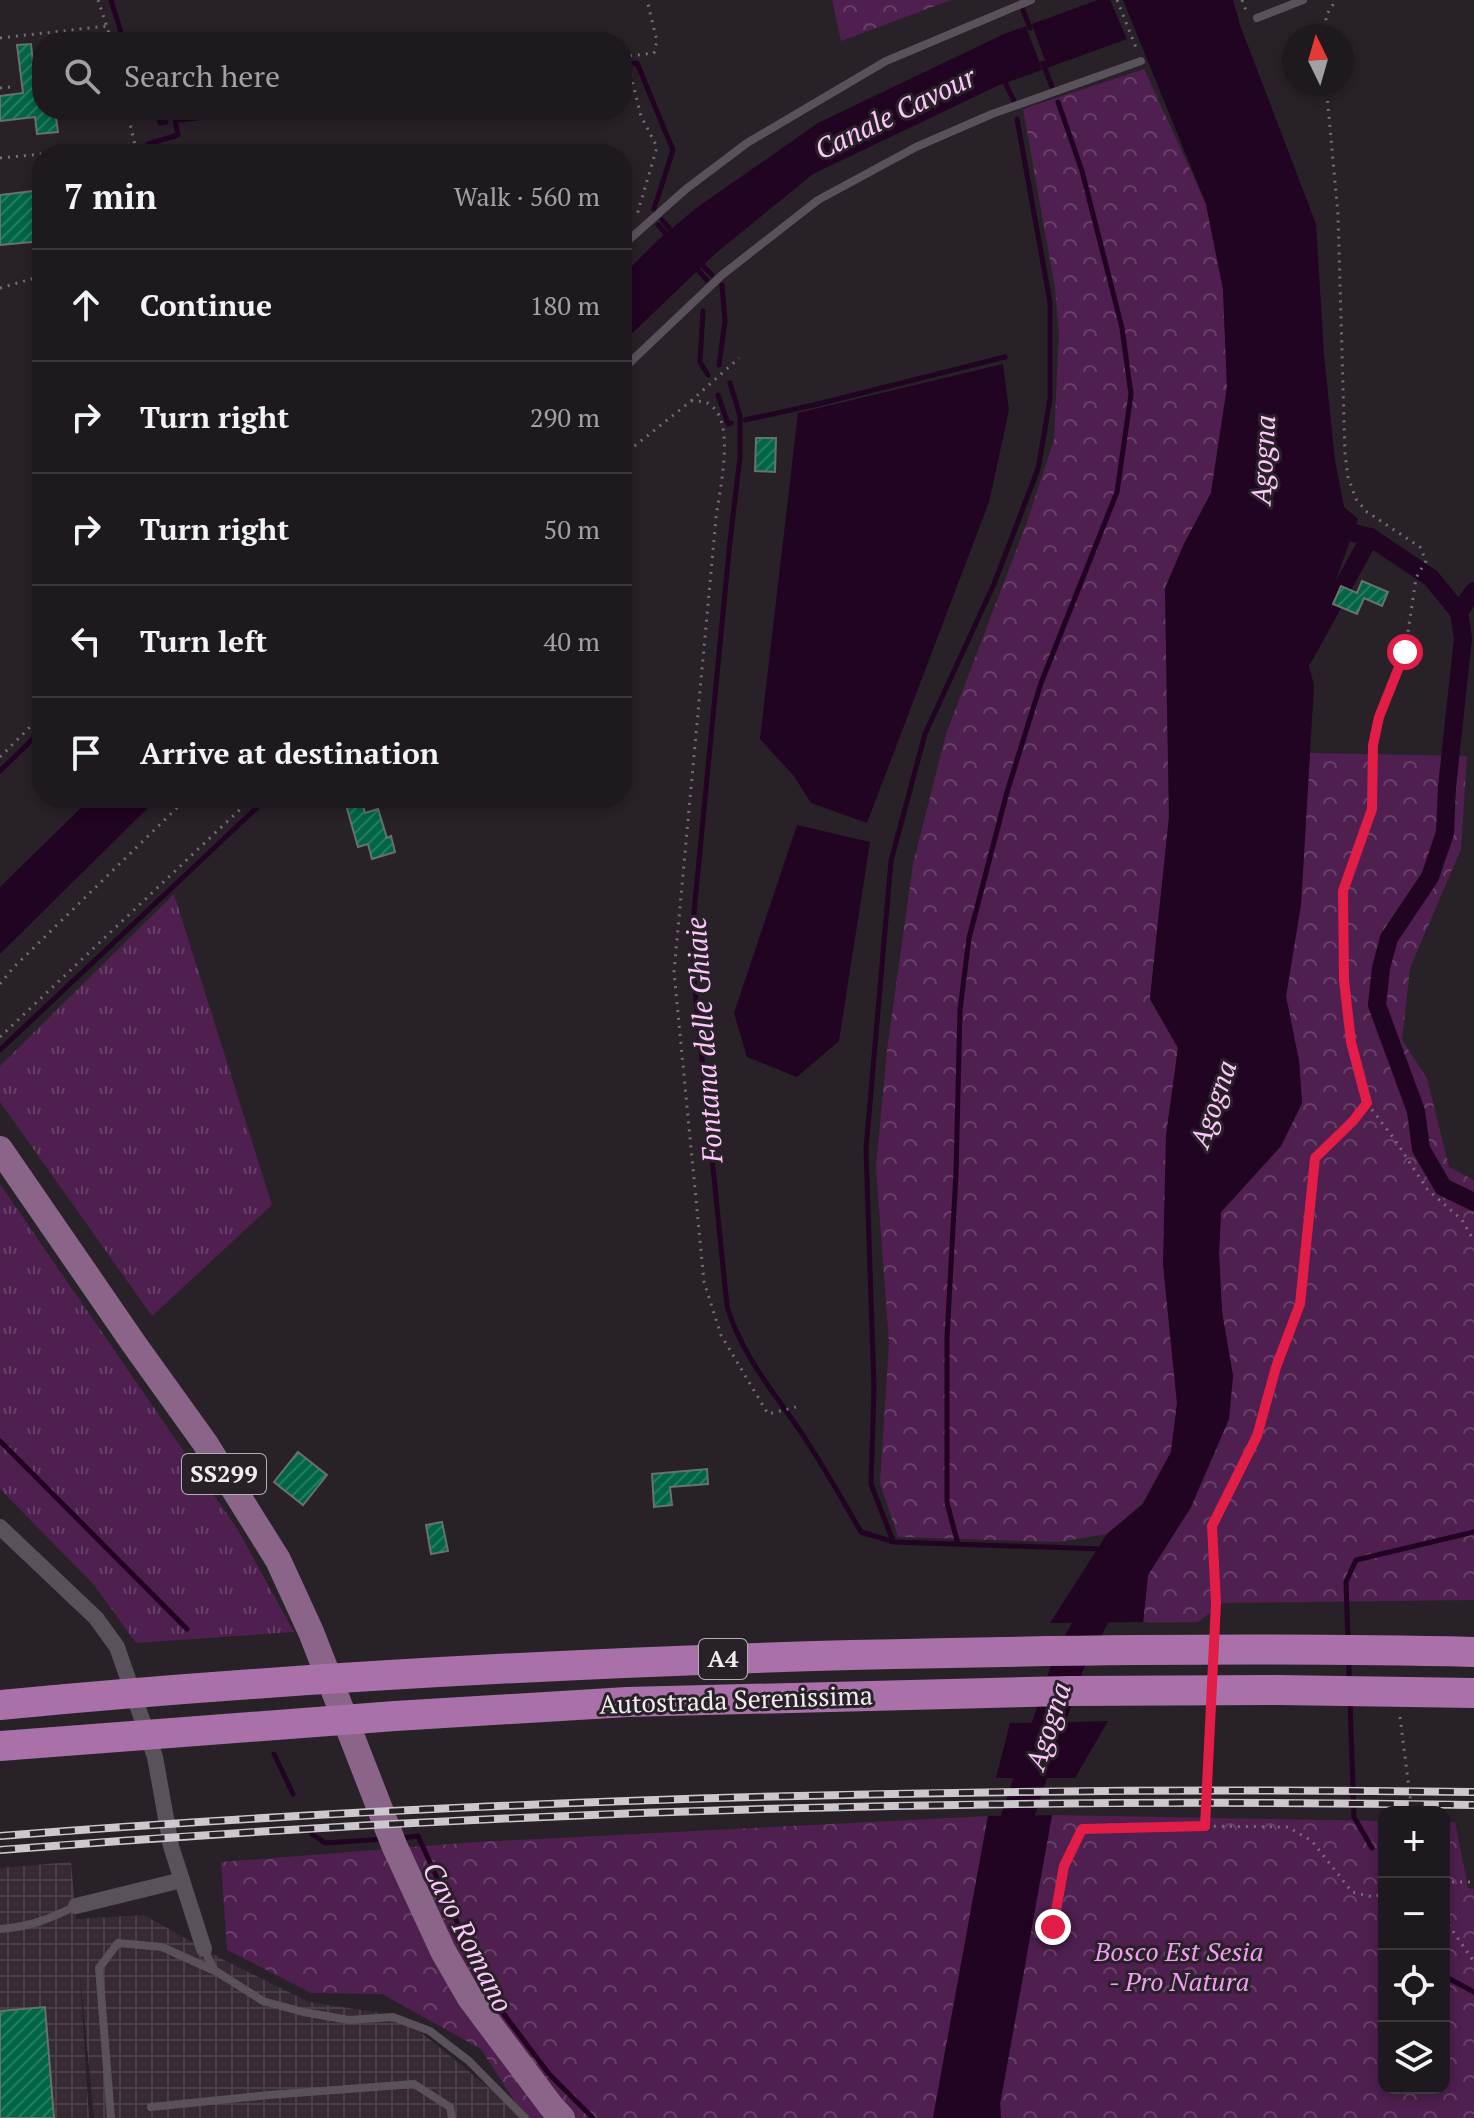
<!DOCTYPE html>
<html lang="en">
<head>
<meta charset="utf-8">
<style>
  body { margin:0; font-family:"PT Serif",serif; background:#2b262b; color:#f1f3f6 }
  .controls { position:absolute; right:24px; bottom:24px; display:grid; overflow:hidden; border-radius:16px; box-shadow:0 4px 12px #0003 }
  .controls button { width:72px; height:72px; display:grid; place-items:center; padding:0; border:0; border-bottom:2px solid #3c383c; background:#1e191e; color:#f1f3f6; font:40px sans-serif }
  .compass { position:absolute; left:1282px; top:24px; width:72px; height:72px; border-radius:50%; background:#1e191e; box-shadow:0 4px 12px #0003; rotate:355deg }
  .stop { position:absolute; width:24px; height:24px; margin:-18px; border:6px solid #e11d48; border-radius:50%; background:#fff }
  .stop.end { background:#e11d48; border-color:#fff; box-shadow:0 2px 8px #0008 }
  .list { margin:0; padding:0; list-style:none }
  h2 { display:flex; justify-content:space-between; align-items:center; height:104px; margin:0; padding:0 32px; font-size:34px }
  h2 small { font-size:26px; font-weight:400; color:#a1a0a4 }
  .list li { display:grid; grid-template-columns:52px 1fr auto; gap:24px; align-items:center; box-sizing:border-box; height:112px; padding:0 32px; border-top:2px solid #3c383c }
  .list b { display:block; font-size:30px; white-space:nowrap }
  .list em { font-size:26px; font-style:normal; color:#a1a0a4 }
  .icon { flex:none; width:44px; height:44px; fill:none; stroke:currentColor; stroke-width:2; stroke-linecap:round; stroke-linejoin:round }
  .map { position:relative; flex:none; width:1474px; height:2118px; overflow:hidden }
  .search { position:absolute; background:#1e191e; box-shadow:0 4px 12px #0003; left:32px; top:32px; width:600px; height:88px; display:flex; align-items:center; gap:20px; box-sizing:border-box; padding:0 28px; border-radius:32px; color:#a1a0a4; font-size:30px }
  .panel { position:absolute; background:#1e191e; box-shadow:0 4px 12px #0003; left:32px; top:144px; width:600px; height:664px; border-radius:32px }
  .map>svg:first-child { display:block }
  .industrial { fill:url(#industrial-grid) }
  .grass { fill:url(#grass-tufts) }
  .forest { fill:url(#forest-crowns) }
  .water { fill:#210322 }
  .pier { fill:#282128 }
  .lines { fill:none; stroke-linecap:round; stroke-linejoin:round }
  .stream { stroke:#210322; stroke-width:5 }
  .canal { stroke:#210322; stroke-width:18 }
  .river { stroke:#210322; stroke-width:32 }
  .building { fill:url(#building-hatch); stroke:#67726d; stroke-width:2 }
  .path { stroke:#746e74; stroke-width:3; stroke-dasharray:2 6; stroke-linecap:butt }
  .lane { stroke:#5a525a; stroke-width:8 }
  .street { stroke:#5a525a; stroke-width:16 }
  .primary { stroke:#8a6489; stroke-width:26 }
  .highway { stroke:#aa70a9; stroke-width:30 }
  .rail-casing { stroke:#cdc8cd; stroke-width:8 }
  .rail { stroke:#282128; stroke-width:5; stroke-dasharray:15; stroke-linecap:butt }
  .route { stroke:#e11d48; stroke-width:10 }
  .labels { text-anchor:middle; stroke-width:6; stroke-linejoin:round; paint-order:stroke }
  .shield { fill:#282128; stroke:#b5afb4; stroke-width:2 }
  .shield-label { font-size:24px; font-weight:bold; fill:#f1ecf0 }
  .street-label { font-size:26px; fill:#f1ecf0; stroke:#282128 }
  .park-label { font-size:26px; font-style:italic; fill:#f39cf3; stroke:#282128 }
  .water-label { font-size:28px; font-style:italic; fill:#fec8fd; stroke:#282128 }
</style>
</head>
<body>
<div class="map">
<svg width="1474" height="2118" viewBox="0 0 1474 2118">
  <defs>
    <pattern id="industrial-grid" width="8" height="8" patternUnits="userSpaceOnUse" patternTransform="scale(2)"><rect width="8" height="8" fill="#362a35"/><path d="M0 4h8M4 0v8" fill="none" stroke="#4a3f49"/></pattern>
    <pattern id="grass-tufts" width="24" height="20" patternUnits="userSpaceOnUse" patternTransform="scale(2)"><rect width="24" height="20" fill="#4e1f4f"/><path d="M3 7l-1-3M5 7V3M7 7l1-3M15 17l-1-3M17 17v-4M19 17l1-3" fill="none" stroke="#684069"/></pattern>
    <pattern id="forest-crowns" width="20" height="18" patternUnits="userSpaceOnUse" patternTransform="scale(2)"><rect width="20" height="18" fill="#4e1f4f"/><path d="M2 6a3 3 0 1 1 6 0M12 15a3 3 0 1 1 6 0" fill="none" stroke="#684069"/></pattern>
    <pattern id="building-hatch" width="6" height="6" patternUnits="userSpaceOnUse" patternTransform="scale(2)"><rect width="6" height="6" fill="#006646"/><path d="M-1 1l2-2M0 6l6-6M5 7l2-2" fill="none" stroke="#267c61"/></pattern>
  </defs>
  <rect width="100%" height="100%" fill="#282128"/>
  <polygon class="industrial" points="71,1862 76,1919 144,1915 224,1960 309,2002 401,2016 526,2118 94,2118 80,1975 89,2118 0,2118 0,1868"/>
  <g class="grass">
    <polygon points="174,894 272,1205 152,1316 0,1102 0,1066"/>
    <polygon points="0,1184 238,1530 294,1632 136,1643 94,1585 0,1489"/>
  </g>
  <g class="forest">
    <polygon points="832,0 951,0 841,41"/>
    <polygon points="1144,69 1206,204 1223,289 1227,387 1211,493 1184,544 1165,588 1169,817 1150,998 1178,1048 1163,1264 1177,1403 1171,1452 1142,1504 1107,1534 1059,1542 898,1537 880,1483 889,1343 876,1167 887,1050 913,864 946,734 1027,522 1054,440 1059,332 1055,288 1023,109"/>
    <polygon points="1310,753 1467,756 1461,849 1410,968 1402,1040 1427,1078 1449,1167 1474,1180 1474,1600 1223,1603 1198,1622 1143,1623 1148,1575 1191,1507 1233,1376 1222,1312 1219,1254 1221,1212 1281,1146 1302,1103 1299,1061 1286,996 1301,904"/>
    <polygon points="1052,1815 1384,1821 1384,2088 1444,2088 1444,1822 1455,1822 1468,1888 1474,1889 1474,2118 1001,2118 1000,2104"/>
    <polygon points="988,1816 933,2118 525,2118 481,2049 382,1994 311,1993 227,1950 221,1862 476,1842"/>
  </g>
  <g class="water">
    <polygon points="1098,0 1110,0 1127,39 997,86 813,174 716,253 622,343 622,276 658,240 695,209 818,123 1004,34"/>
    <polygon points="1123,0 1233,0 1240,25 1316,224 1324,355 1335,460 1344,507 1358,519 1307,659 1314,685 1301,904 1286,996 1299,1061 1302,1103 1281,1146 1221,1212 1219,1254 1222,1312 1233,1376 1229,1419 1191,1507 1148,1575 1143,1623 1050,1623 1107,1534 1143,1504 1171,1452 1177,1403 1163,1264 1166,1135 1178,1048 1150,999 1169,817 1165,588 1184,544 1211,493 1227,387 1223,289 1206,204"/>
    <polygon points="1003,364 1009,410 989,502 867,823 811,803 794,776 760,739 798,413"/>
    <polygon points="91,798 158,798 0,954 0,887"/>
    <polygon points="797,825 870,842 839,1041 797,1077 747,1057 734,1013"/>
    <polygon points="1108,1721 1075,1778 996,1778 1010,1723"/>
    <polygon points="1052,1815 1000,2104 1001,2118 933,2118 988,1816"/>
  </g>
  <g class="pier">
    <polygon points="1030,20 1049,71 1044,74 1024,22"/>
    <polygon points="1147,1622 1143,1627 1050,1627 1046,1623"/>
    <polygon points="1108,1717 1112,1721 1006,1723 1010,1719"/>
    <polygon points="992,1778 1080,1778 1075,1782 996,1782"/>
    <polygon points="1052,1811 1056,1815 984,1816 987,1812"/>
  </g>
  <g class="lines">
    <g class="stream">
      <polyline points="111,0 124,42"/>
      <polyline points="1023,10 1030,28"/>
      <polyline points="1043,63 1052,87"/>
      <polyline points="622,65 637,63 673,150 654,209"/>
      <polyline points="1003,78 1014,101"/>
      <polyline points="156,110 160,123 166,122"/>
      <polyline points="180,120 262,110"/>
      <polyline points="147,154 145,147 148,144 178,135 173,110"/>
      <polyline points="662,220 669,228"/>
      <polyline points="658,225 671,239"/>
      <polyline points="704,267 712,275"/>
      <polyline points="696,268 707,280"/>
      <polyline points="703,311 700,362 708,375"/>
      <polyline points="719,365 725,321 722,285"/>
      <path d="M730,383L740,416V457L730,541L694,912V980L727,1306C741,1356 779,1398 806,1440C826,1470 843,1501 861,1532L894,1542L1102,1549"/>
      <polyline points="718,395 728,424 731,423"/>
      <polyline points="745,420 814,405 1005,357"/>
      <polyline points="0,771 42,730"/>
      <polyline points="0,1050 267,798"/>
      <polyline points="0,1441 187,1629"/>
      <polyline points="893,1541 871,1484 874,1388 866,1149 891,861 925,734 994,584 1038,469 1050,399 1050,302 1017,119"/>
      <polyline points="958,1544 947,1503 947,1338 956,1173 960,1010 969,938 1007,792 1041,683 1117,492 1131,394 1122,328 1082,171 1058,102"/>
      <polyline points="1348,1640 1346,1582 1356,1560 1474,1532"/>
      <polyline points="1349,1658 1349,1680"/>
      <polyline points="1350,1702 1354,1817 1372,1848"/>
      <polyline points="274,1754 293,1794"/>
      <polyline points="312,1834 325,1843 384,1839"/>
      <polyline points="402,1838 418,1836 491,1997 549,2074 593,2118"/>
      <polyline points="1444,1950 1448,1978 1474,1992"/>
    </g>
    <g class="canal">
      <polyline points="1329,527 1370,537 1431,578 1459,612 1463,638 1447,787 1445,833 1430,877 1389,938 1381,968 1377,1005 1416,1111 1421,1149 1443,1187 1474,1202"/>
      <polyline points="1459,612 1474,591"/>
      <polyline points="1304,657 1370,537"/>
    </g>
    <polyline class="river" points="1009,1856 1013,1830 1069,1662 1110,1586"/>
  </g>
  <g class="building">
    <polygon points="31,44 36,92 42,91 42,110 55,110 58,132 37,134 35,117 0,121 0,96 23,93 17,45"/>
    <polygon points="42,190 42,241 0,245 0,195"/>
    <polygon points="756,438 776,438 775,472 755,471"/>
    <polygon points="1362,581 1388,592 1382,606 1364,598 1357,614 1333,604 1341,586 1357,593"/>
    <polygon points="344,798 361,798 365,813 378,809 387,838 391,836 395,852 372,859 368,844 358,847"/>
    <polygon points="298,1452 327,1475 303,1505 274,1482"/>
    <polygon points="707,1469 708,1484 670,1487 672,1505 654,1507 652,1474"/>
    <polygon points="442,1522 448,1551 431,1554 426,1525"/>
    <polygon points="45,2007 54,2118 0,2118 0,2011"/>
  </g>
  <g class="lines">
    <g class="path">
      <polyline points="98,0 112,42"/>
      <polyline points="1117,0 1137,50"/>
      <polyline points="1242,0 1247,13"/>
      <polyline points="1323,36 1327,14 1336,0"/>
      <polyline points="0,38 107,26"/>
      <polyline points="622,57 654,53 657,41 647,0"/>
      <polyline points="622,73 631,76 641,116 657,147 637,215"/>
      <polyline points="0,88 10,87"/>
      <polyline points="127,110 137,154"/>
      <polyline points="46,154 135,146"/>
      <polyline points="0,158 42,154"/>
      <polyline points="0,288 42,276"/>
      <polyline points="691,401 739,358"/>
      <path d="M622,456L691,401C696,401 705,401 709,404C737,421 719,491 716,518L674,972L704,1282L721,1335L768,1414L796,1407"/>
      <polyline points="0,757 42,715"/>
      <polyline points="0,984 14,967 187,798"/>
      <polyline points="0,1037 252,798"/>
      <polyline points="1367,1103 1395,1140 1427,1189 1462,1220 1474,1241"/>
      <polyline points="1215,1627 1216,1603 1212,1526 1257,1436 1276,1367 1300,1304 1315,1158 1353,1121 1367,1103 1351,1042 1344,980 1343,891 1372,809 1373,745 1379,717 1405,652 1416,578 1426,561 1420,547 1367,512 1356,499 1348,477 1345,454 1338,215 1326,84"/>
      <polyline points="1210,1715 1205,1826 1288,1827 1312,1841 1352,1892 1373,1897 1384,1894"/>
      <polyline points="1400,1717 1412,1812"/>
      <polyline points="1444,1882 1474,1882"/>
      <polyline points="1444,1918 1474,1962"/>
      <polyline points="1053,1927 1064,1866 1082,1829 1205,1826"/>
    </g>
    <g class="lane">
      <polyline points="1257,18 1303,0"/>
      <polyline points="622,246 686,189 747,143 886,61 1031,0"/>
      <polyline points="622,370 722,275 818,200 916,147 992,114 1141,61"/>
      <path d="M0,1929C30,1927 49,1919 76,1906"/>
      <polyline points="204,1949 214,1970 263,2001 303,2012 349,2020 393,2017 430,2031 469,2061 525,2118"/>
      <polyline points="151,2107 269,2095 414,2084 450,2107 452,2118"/>
      <polyline points="111,2118 99,1968 118,1943 162,1947 213,1970"/>
    </g>
    <g class="street">
      <polyline points="0,1527 96,1618 117,1647 155,1757 171,1846 204,1949"/>
      <polyline points="76,1906 182,1880"/>
    </g>
    <polyline class="primary" points="0,1149 134,1344 205,1443 278,1560 311,1632 394,1845 443,1951 470,1998 551,2106 562,2118"/>
    <g class="highway">
      <path d="M0,1705C283,1678 567,1663 851,1655C1059,1650 1266,1647 1474,1652"/>
      <polyline points="0,1746 395,1716 627,1702 1069,1691 1278,1690 1474,1693"/>
    </g>
    <g class="rail-casing">
      <g id="rail">
        <path d="M0,1836C490,1798 982,1786 1474,1792"/>
        <path d="M0,1850C490,1811 982,1797 1474,1805"/>
      </g>
    </g>
    <use href="#rail" class="rail"/>
  </g>
  <g class="lines">
    <polyline class="route" points="1053,1927 1064,1866 1082,1829 1205,1826 1216,1603 1212,1526 1257,1436 1276,1367 1300,1304 1315,1158 1353,1121 1367,1103 1351,1042 1344,980 1343,891 1372,809 1373,745 1379,717 1405,652"/>
  </g>
  <g class="labels">
    <g class="shield">
      <rect x="182" y="1454" width="84" height="40" rx="6"/>
      <rect x="699" y="1639" width="48" height="40" rx="6"/>
    </g>
    <g class="shield-label">
      <text x="224" y="1482">SS299</text>
      <text x="723" y="1667">A4</text>
    </g>
    <g class="street-label">
      <text transform="translate(736 1700) rotate(-2)" y="9">Autostrada Serenissima</text>
    </g>
    <g class="park-label">
      <text x="1179" y="1961">Bosco Est Sesia<tspan x="1179" dy="30">- Pro Natura</tspan></text>
    </g>
    <g class="water-label">
      <text transform="translate(895 113) rotate(-26)" y="10">Canale Cavour</text>
      <text transform="translate(1263 460) rotate(-87)" y="10">Agogna</text>
      <text transform="translate(704 1040) rotate(-94)" y="10">Fontana delle Ghiaie</text>
      <text transform="translate(1213 1104) rotate(-71)" y="10">Agogna</text>
      <text transform="translate(1048 1726) rotate(-72)" y="10">Agogna</text>
      <text transform="translate(468 1937) rotate(63)" y="10">Cavo Romano</text>
    </g>
  </g>
</svg>
<div class="controls">
<button>+</button>
<button>−</button>
<button><svg class="icon" aria-label="locate" viewBox="0 0 24 24"><circle cx="12" cy="12" r="6"/><path d="M12 2v4M12 18v4M2 12h4M18 12h4"/></svg></button>
<button><svg class="icon" aria-label="layers" viewBox="0 0 24 24"><path d="M12 4l9 5-9 5-9-5zM3 14l9 5 9-5"/></svg></button>
</div>
<svg class="compass" viewBox="-18 -18 36 36"><path d="M0-13l5 13h-10z" fill="#e53935"/><path d="M0 13l5-13h-10z" fill="#a1a0a4"/></svg>
<div class="stop" style="left:1405px;top:652px"></div>
<div class="stop end" style="left:1053px;top:1927px"></div>
<div class="search"><svg class="icon" aria-label="search" viewBox="0 0 24 24"><circle cx="10" cy="10" r="6"/><path d="M15 15l6 6"/></svg>Search here</div>
<section class="panel">
<h2>7 min<small>Walk · 560 m</small></h2>
<ul class="list">
<li><svg class="icon" aria-label="ahead" viewBox="0 0 24 24"><path d="M12 20V5M6 11l6-6 6 6"/></svg><div><b>Continue</b></div><em>180 m</em></li>
<li><svg class="icon" aria-label="right" viewBox="0 0 24 24"><path d="M7 20v-9h11M14 6l5 5-5 5"/></svg><div><b>Turn right</b></div><em>290 m</em></li>
<li><svg class="icon" aria-label="right" viewBox="0 0 24 24"><path d="M7 20v-9h11M14 6l5 5-5 5"/></svg><div><b>Turn right</b></div><em>50 m</em></li>
<li><svg class="icon" aria-label="left" viewBox="0 0 24 24"><path d="M17 20v-9H6M10 6l-5 5 5 5"/></svg><div><b>Turn left</b></div><em>40 m</em></li>
<li><svg class="icon" aria-label="arrive" viewBox="0 0 24 24"><path d="M6 21V4h12l-3 4 3 4H6"/></svg><div><b>Arrive at destination</b></div></li>
</ul>
</section>
</div>
</body>
</html>
